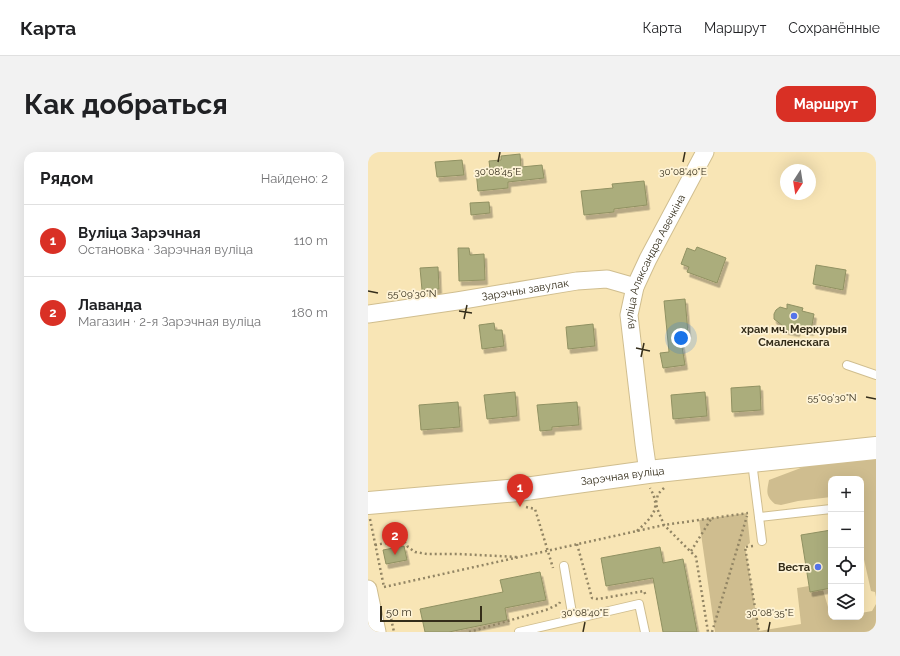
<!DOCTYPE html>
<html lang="ru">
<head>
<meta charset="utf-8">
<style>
  body { margin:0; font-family:Raleway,sans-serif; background:#f2f2f2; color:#202124 }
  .controls { position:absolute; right:12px; bottom:12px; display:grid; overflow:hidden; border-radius:8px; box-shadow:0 4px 16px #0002 }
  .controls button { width:36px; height:36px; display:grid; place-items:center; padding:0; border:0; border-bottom:1px solid #e0e0e0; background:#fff; color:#202124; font:20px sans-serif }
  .compass { position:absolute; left:412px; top:12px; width:36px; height:36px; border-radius:50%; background:#fff; box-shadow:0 4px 16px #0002; rotate:192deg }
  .scale { position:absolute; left:12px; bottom:10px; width:102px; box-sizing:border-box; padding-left:4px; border:2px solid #342d1a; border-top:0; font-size:11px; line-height:14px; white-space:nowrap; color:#342d1a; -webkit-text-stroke:3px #fef3d6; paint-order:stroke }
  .you { position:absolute; left:313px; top:186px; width:14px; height:14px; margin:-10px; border:3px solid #fff; border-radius:50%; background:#1a73e8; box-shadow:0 0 0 6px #1a73e833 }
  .badge { display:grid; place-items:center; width:26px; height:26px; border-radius:50%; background:#d93025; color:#fff; font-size:13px; font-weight:700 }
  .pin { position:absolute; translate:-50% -33px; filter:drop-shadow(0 1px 2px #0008) }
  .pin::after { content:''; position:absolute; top:21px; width:14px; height:12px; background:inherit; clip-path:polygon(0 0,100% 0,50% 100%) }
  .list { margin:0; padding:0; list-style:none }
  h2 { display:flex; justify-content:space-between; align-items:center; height:52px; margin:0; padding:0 16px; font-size:17px }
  h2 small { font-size:13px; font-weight:400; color:#757577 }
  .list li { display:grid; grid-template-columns:26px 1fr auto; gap:12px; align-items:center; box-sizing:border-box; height:72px; padding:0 16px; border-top:1px solid #e0e0e0 }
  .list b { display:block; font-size:15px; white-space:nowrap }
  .list p { margin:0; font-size:13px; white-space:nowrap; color:#757577 }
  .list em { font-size:13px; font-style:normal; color:#757577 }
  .icon { flex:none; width:22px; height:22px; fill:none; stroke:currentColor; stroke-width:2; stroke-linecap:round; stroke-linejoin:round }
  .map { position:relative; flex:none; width:508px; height:480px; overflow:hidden; border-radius:12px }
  header { display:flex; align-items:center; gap:24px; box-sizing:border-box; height:56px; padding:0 20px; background:#fff; border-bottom:1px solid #e0e0e0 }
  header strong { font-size:19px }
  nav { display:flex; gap:22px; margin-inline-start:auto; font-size:14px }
  .intro { display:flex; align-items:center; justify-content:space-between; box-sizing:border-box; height:96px; padding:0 24px }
  h1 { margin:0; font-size:28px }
  .button { padding:10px 18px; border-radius:12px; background:#d93025; color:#fff; font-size:14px; font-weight:700 }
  main { display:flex; gap:24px; padding:0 24px }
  aside { flex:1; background:#fff; border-radius:12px; box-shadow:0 4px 16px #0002 }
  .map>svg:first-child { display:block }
  .green { fill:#cfbd8f }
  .building { fill:#abad7c; stroke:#909162; filter:url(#shadow) }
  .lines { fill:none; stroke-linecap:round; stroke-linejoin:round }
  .lane-casing { stroke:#d0be8f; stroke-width:10 }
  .street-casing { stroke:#d0be8f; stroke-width:19 }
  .secondary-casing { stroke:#d0be8f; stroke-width:24 }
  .path { stroke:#928564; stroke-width:2.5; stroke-dasharray:2 3; stroke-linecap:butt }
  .lane { stroke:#fff; stroke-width:8 }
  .street { stroke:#fff; stroke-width:17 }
  .secondary { stroke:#fff; stroke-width:22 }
  .ticks { fill:none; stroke:#342d1a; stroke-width:1.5 }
  .poi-dot { fill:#5674ea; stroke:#fef3d6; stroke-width:1.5 }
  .labels { text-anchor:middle; stroke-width:3.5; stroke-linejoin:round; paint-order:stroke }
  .street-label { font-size:11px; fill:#342d1a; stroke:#fef3d6 }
  .poi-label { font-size:11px; font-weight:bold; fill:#342d1a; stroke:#fef3d6 }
  .ticks-label { font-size:10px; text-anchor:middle; fill:#342d1a; stroke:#fef3d6; stroke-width:3.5; stroke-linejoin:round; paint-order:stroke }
</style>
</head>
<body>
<header>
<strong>Карта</strong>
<nav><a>Карта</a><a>Маршрут</a><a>Сохранённые</a></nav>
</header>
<div class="intro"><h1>Как добраться</h1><a class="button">Маршрут</a></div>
<main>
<aside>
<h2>Рядом<small>Найдено: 2</small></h2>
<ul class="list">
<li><span class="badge">1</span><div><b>Вуліца Зарэчная</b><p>Остановка · Зарэчная вуліца</p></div><em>110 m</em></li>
<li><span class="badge">2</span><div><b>Лаванда</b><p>Магазин · 2-я Зарэчная вуліца</p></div><em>180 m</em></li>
</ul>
</aside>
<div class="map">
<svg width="508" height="480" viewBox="0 0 508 480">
  <defs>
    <filter id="shadow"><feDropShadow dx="2.5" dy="4.5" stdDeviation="0" flood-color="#0004"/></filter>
  </defs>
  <rect width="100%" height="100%" fill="#f8e5b5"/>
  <g class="green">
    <path d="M508,304V445L507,440L503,439L493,394V370L495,368L493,357V327H463V345L430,349L413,353L407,352C397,344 399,339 401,328L438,314Z"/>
    <polygon points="379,361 382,391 377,395 391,479 433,472 429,436 441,434 442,440 455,438 463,465 464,466 472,465 493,465 493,461 504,459 508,452 508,480 347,480 331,368"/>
  </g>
  <g class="building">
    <polygon points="152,2 153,15 174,13 176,26 140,30 140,36 110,39 108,19 122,17 121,9 133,8 133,4"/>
    <polygon points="94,8 96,23 69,25 67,10"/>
    <polygon points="276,29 279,53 246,57 246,60 216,63 213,39 245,36 244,32"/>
    <polygon points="121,50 122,61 103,63 102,51"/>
    <polygon points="329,95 358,106 349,131 319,120 321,115 313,112 319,96 327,99"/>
    <polygon points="90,96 101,96 102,103 116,102 117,128 91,129"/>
    <polygon points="448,113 478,118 475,138 445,132"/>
    <polygon points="70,115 71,137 54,138 52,116"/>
    <polygon points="317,147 320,181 312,182 317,213 295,216 292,201 301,200 296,149"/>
    <polygon points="419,152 435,156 434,159 446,162 443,179 430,176 429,180 414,177 415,174 406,167 406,162 408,158 412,155 419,157"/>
    <polygon points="126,171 127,178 134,178 136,194 114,197 111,173"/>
    <polygon points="225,172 227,194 200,197 198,175"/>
    <polygon points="392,234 393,258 364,260 363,236"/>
    <polygon points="147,240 149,264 119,267 116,243"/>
    <polygon points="337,240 339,264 305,267 303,243"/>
    <polygon points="90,250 92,275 53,278 51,253"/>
    <polygon points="209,250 211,273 184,275 184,278 172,279 169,253"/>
    <polygon points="463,378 463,436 442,440 433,383"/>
    <polygon points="36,394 39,408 18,412 15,398"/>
    <polygon points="292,395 295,411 315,407 329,480 295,480 285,426 238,434 233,406"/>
    <polygon points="172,420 178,448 137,456 139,468 81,480 57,480 52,457 135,440 132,428"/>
  </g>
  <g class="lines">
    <g class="lane-casing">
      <g id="lane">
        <polyline points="479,213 508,223"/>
        <polyline points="384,310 394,389"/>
        <polyline points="391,365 463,357"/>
        <polyline points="196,414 205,467"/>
        <polyline points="151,480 271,452 277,480"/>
      </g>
    </g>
    <g class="street-casing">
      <g id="street">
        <path id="s1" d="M0,162L89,149L209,129L239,127L267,135"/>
        <path id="s2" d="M280,320L276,292L261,163L267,135L280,107L337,0"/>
        <polyline points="0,437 9,480"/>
      </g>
    </g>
    <g class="secondary-casing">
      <g id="secondary">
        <path id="s3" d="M0,351L150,338L280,320L508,296"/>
      </g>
    </g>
    <g class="path">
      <polyline points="296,336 290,342 288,351 289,356 296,373 328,405 340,480"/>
      <polyline points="158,355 167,357 185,416"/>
      <polyline points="2,367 16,435"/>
      <path d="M269,379C284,365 294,357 282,336"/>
      <polyline points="209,392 224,446 230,447 276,439 278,444"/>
      <polyline points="7,393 24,390 36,389 40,395 47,400 59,402 91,402 149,405"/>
      <polyline points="385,394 377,395 391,480"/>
      <polyline points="323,399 343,367"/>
      <polyline points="16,435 296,373 380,361"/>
      <polyline points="21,457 26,480"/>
      <polyline points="101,480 178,458 191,452 192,450"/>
      <polyline points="344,480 379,364"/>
    </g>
    <use href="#lane" class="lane"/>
    <use href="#street" class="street"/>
    <use href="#secondary" class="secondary"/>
  </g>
  <path class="ticks" d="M130,10L132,0M315,10L317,0M0,139L10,141M91,159L104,161M96,167L99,153M268,196L282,199M273,205L276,191M498,245L508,247M215,480L217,470M400,480L402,470"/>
  <g class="poi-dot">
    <circle cx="426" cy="164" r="4"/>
    <circle cx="450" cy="415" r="4"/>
  </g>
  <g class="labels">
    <g class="street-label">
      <text dy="4" stroke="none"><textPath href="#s2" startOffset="217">вуліца Аляксандра Авечкіна</textPath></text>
      <text dy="4" stroke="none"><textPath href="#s1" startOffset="159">Зарэчны завулак</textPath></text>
      <text dy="4" stroke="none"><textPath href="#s3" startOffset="256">Зарэчная вуліца</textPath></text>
    </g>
    <g class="poi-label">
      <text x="426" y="181">храм мч. Меркурыя<tspan x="426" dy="13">Смаленскага</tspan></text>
      <text x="442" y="419" text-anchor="end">Веста</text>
    </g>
  </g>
  <g class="ticks-label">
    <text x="130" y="23">30°08'45"E</text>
    <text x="315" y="23">30°08'40"E</text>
    <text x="44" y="145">55°09'30"N</text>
    <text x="464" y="249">55°09'30"N</text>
    <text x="217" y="464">30°08'40"E</text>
    <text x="402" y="464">30°08'35"E</text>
  </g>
</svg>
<div class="controls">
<button>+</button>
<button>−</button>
<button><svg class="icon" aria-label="locate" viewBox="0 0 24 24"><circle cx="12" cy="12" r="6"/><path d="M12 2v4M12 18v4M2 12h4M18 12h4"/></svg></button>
<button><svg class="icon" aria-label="layers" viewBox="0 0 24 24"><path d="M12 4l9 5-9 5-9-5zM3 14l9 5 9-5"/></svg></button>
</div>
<svg class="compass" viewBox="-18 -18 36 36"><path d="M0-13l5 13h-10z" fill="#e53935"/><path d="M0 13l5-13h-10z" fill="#757577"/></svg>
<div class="scale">50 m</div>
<div class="you"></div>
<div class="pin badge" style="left:152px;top:355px">1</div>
<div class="pin badge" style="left:27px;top:403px">2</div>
</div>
</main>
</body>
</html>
